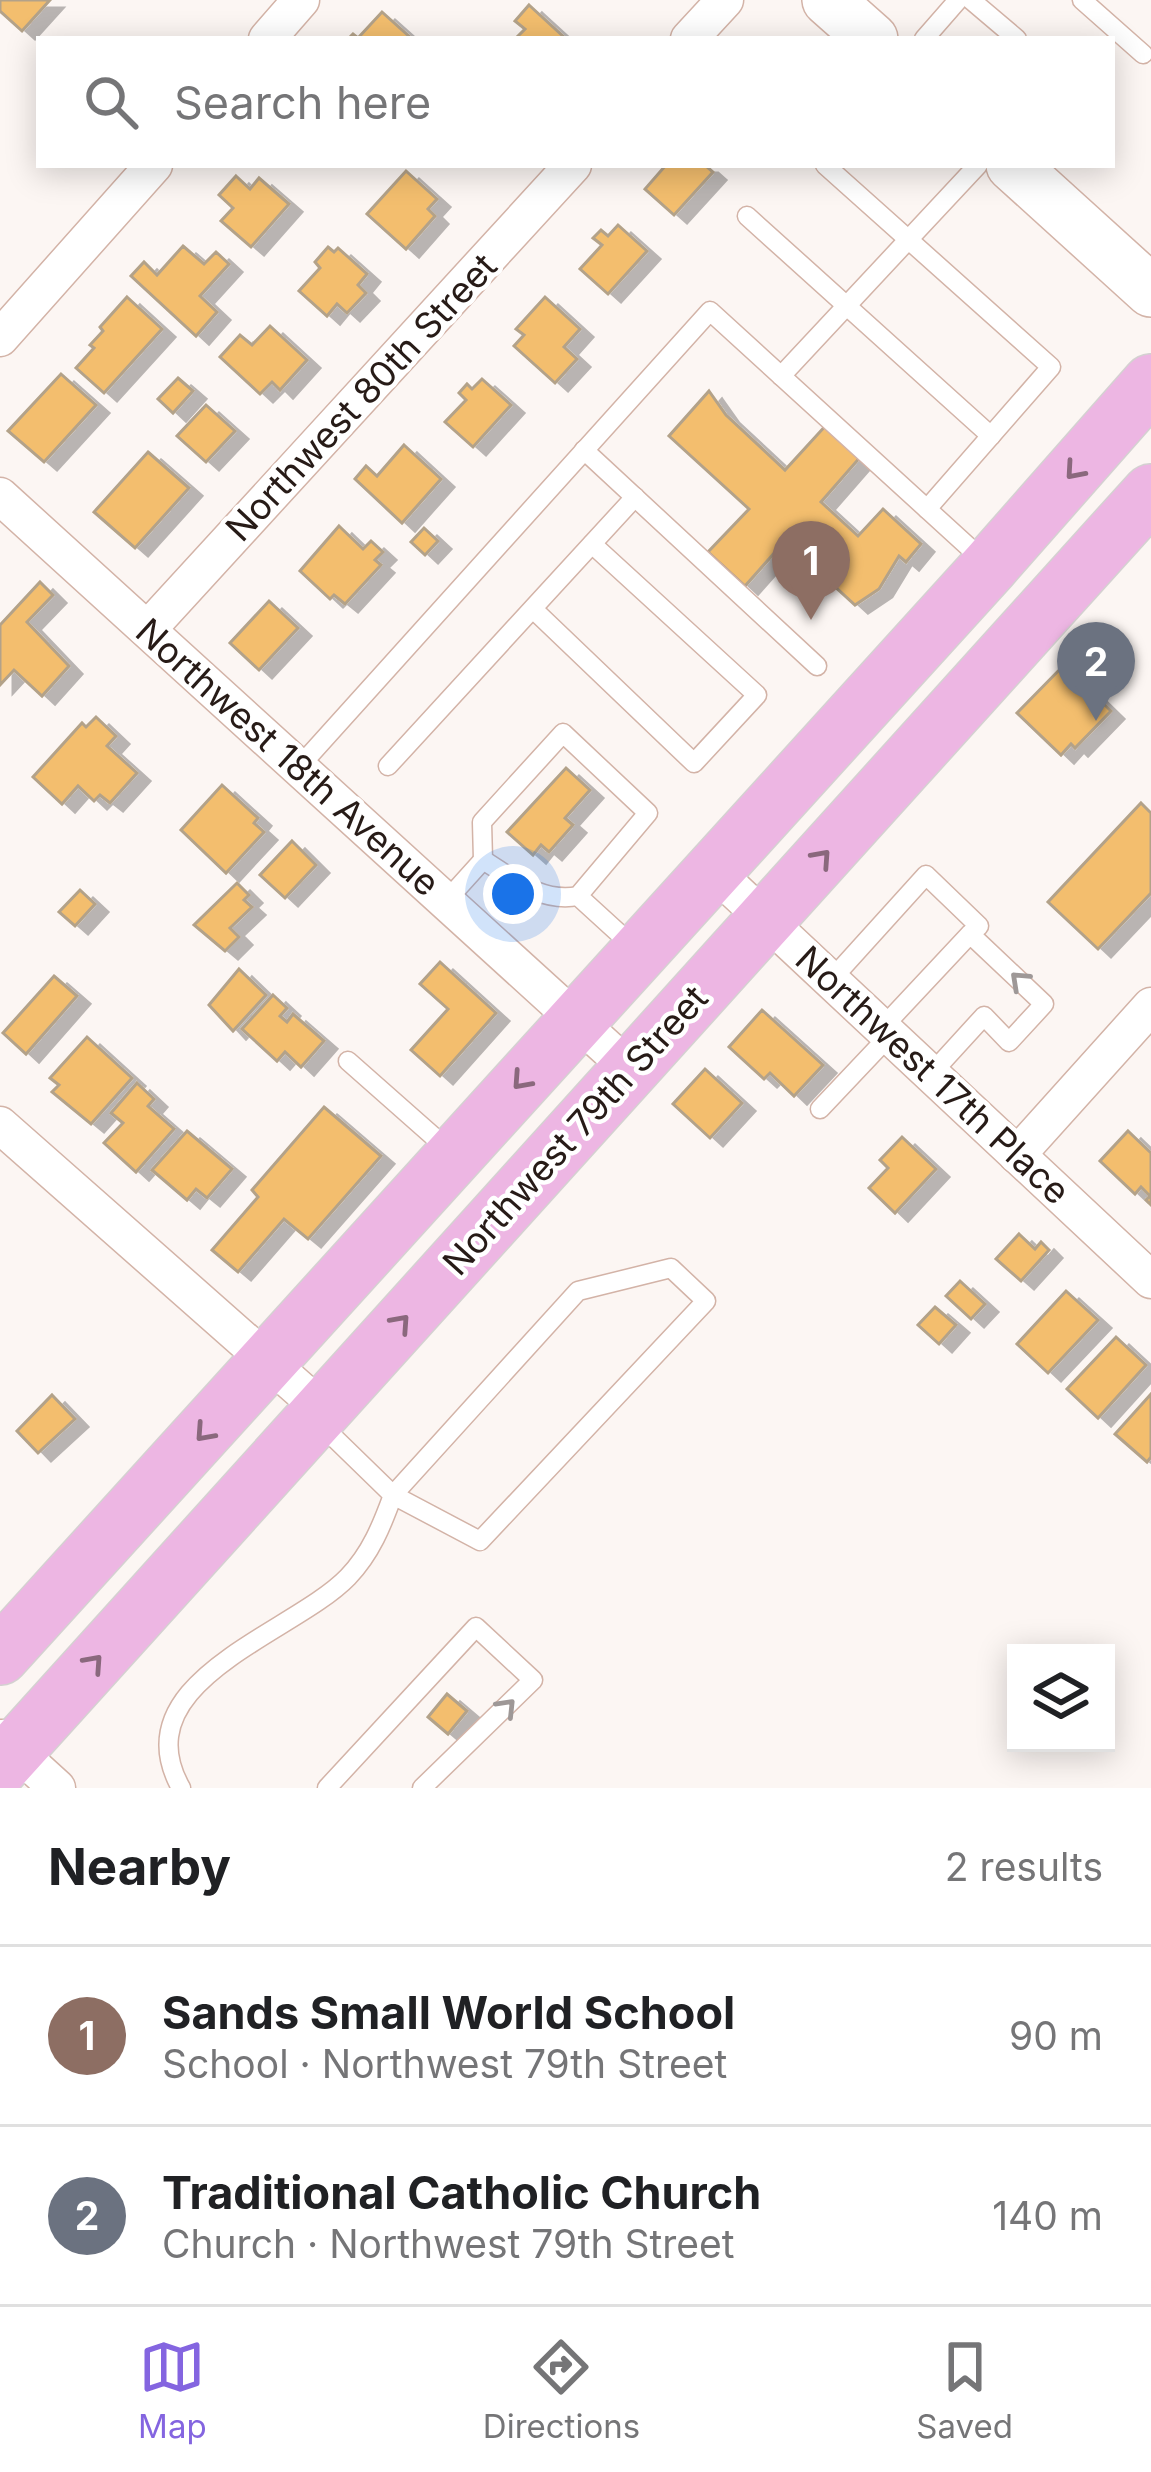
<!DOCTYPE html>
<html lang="en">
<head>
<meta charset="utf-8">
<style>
  body { margin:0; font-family:Inter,sans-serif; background:#f2f2f2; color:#202124 }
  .controls { position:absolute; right:36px; bottom:36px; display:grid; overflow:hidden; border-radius:0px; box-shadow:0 6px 30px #0003 }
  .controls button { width:108px; height:108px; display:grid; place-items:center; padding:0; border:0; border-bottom:3px solid #e0e0e0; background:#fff; color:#202124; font:60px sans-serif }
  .you { position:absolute; left:513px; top:894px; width:42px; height:42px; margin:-30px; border:9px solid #fff; border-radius:50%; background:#1a73e8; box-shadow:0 0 0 18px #1a73e833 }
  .badge { display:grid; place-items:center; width:78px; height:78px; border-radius:50%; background:#8465e0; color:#fff; font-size:39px; font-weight:700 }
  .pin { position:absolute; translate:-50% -99px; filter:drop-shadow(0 3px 6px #0008) }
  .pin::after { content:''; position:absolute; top:63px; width:42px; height:36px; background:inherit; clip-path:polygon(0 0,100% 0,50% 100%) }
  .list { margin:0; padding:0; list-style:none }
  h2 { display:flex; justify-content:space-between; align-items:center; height:156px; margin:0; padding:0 48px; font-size:51px }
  h2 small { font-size:39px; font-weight:400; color:#757577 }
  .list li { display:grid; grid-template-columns:78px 1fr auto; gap:36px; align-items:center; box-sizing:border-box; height:180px; padding:0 48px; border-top:3px solid #e0e0e0 }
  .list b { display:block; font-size:45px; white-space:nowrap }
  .list p { margin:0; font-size:39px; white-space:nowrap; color:#757577 }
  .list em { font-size:39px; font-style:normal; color:#757577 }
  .icon { flex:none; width:66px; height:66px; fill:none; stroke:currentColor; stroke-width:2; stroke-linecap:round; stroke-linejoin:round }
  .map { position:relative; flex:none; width:1151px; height:1788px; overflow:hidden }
  .search { position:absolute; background:#fff; box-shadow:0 6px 30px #0003; left:36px; right:36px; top:36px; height:132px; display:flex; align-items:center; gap:30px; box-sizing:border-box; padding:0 42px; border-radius:0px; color:#757577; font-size:45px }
  .sheet { height:516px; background:#fff }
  nav { display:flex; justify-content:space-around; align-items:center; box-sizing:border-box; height:168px; border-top:3px solid #e0e0e0; background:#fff; font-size:33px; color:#757577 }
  nav a { display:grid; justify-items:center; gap:6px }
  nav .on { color:#8465e0 }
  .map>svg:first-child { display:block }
  .building { fill:#f3be6e; stroke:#b3a289; stroke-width:3; filter:url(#shadow) }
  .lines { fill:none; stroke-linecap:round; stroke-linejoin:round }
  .lane-casing { stroke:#d3b3a7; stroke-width:21 }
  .street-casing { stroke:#d3b3a7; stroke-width:39 }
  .secondary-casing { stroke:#d3b3a7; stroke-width:54 }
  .primary-casing { stroke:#d4d1d1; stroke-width:60 }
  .lane { stroke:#fff; stroke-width:18 }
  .street { stroke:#fff; stroke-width:36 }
  .secondary { stroke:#fff; stroke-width:51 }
  .primary { stroke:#edb6e3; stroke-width:57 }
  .oneway { stroke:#8a687d }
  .oneway2 { stroke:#9e9897 }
  .labels { text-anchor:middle; stroke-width:9; stroke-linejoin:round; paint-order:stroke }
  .street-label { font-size:36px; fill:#271b17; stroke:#fff }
</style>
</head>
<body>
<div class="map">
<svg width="1151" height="1788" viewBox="0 0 1151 1788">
  <defs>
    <filter id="shadow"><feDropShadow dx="13" dy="8" stdDeviation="0" flood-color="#0004"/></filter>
  </defs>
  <rect width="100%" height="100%" fill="#fcf6f3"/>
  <g class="building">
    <polygon points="0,0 50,0 22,31 0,11"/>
    <polygon points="529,5 566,39 515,39 525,29 515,21"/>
    <polygon points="382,12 412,39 348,39 353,34 358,38"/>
    <polygon points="666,165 705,165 713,172 674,215 645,189"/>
    <polygon points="406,171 437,199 428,209 435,216 406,249 367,214"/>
    <polygon points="236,176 250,189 259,178 289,204 251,247 221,221 233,208 219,195"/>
    <polygon points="618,225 647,251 608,294 580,269 602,245 593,238 601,230 608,236"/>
    <polygon points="183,246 204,264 216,252 229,264 200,296 217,312 196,336 131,276 144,262 157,275"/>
    <polygon points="328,247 334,252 338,248 367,274 358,285 366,293 347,313 337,304 327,316 299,291 320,268 315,262"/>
    <polygon points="127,297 162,329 104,393 76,368 94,348 90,345 103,331 100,327"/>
    <polygon points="545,297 580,329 564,347 577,359 555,383 514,346 524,335 516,329"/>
    <polygon points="270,326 307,360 280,390 272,382 260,394 220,357 240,335 252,345"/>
    <polygon points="61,374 96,405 44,462 8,431"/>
    <polygon points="178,378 193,391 173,413 158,399"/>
    <polygon points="482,379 511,405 473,447 445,422 466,400 459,393 467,384 472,389"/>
    <polygon points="709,391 726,415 785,470 828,423 863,454 821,502 858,536 883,509 921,544 906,562 899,556 879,589 855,605 785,541 745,586 708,552 749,509 669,436"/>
    <polygon points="206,405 235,431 206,462 177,436"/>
    <polygon points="404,445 441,479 402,523 355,479 366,466 377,476"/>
    <polygon points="148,452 189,488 135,548 94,512"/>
    <polygon points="339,526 363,549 371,541 383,552 375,560 381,565 345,604 334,595 330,599 300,571"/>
    <polygon points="424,528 438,541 425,555 411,542"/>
    <polygon points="40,582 53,595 27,622 69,666 42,696 14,670 0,685 0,625"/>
    <polygon points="269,601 298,628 259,670 230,643"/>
    <polygon points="1064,665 1111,711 1075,748 1071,744 1061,755 1017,713"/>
    <polygon points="96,717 116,736 107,746 137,773 110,803 100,795 94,801 78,786 62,804 33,777 82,723 86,727"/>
    <polygon points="566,768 590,790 565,818 573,825 549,852 541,845 533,855 507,832"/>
    <polygon points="222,785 258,818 254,823 264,832 226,873 181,830"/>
    <polygon points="1141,803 1151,813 1151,893 1098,949 1048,902"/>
    <polygon points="292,841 316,865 285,898 260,875"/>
    <polygon points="237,883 249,895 244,900 252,907 230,928 239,937 225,951 194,925"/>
    <polygon points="80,890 95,904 75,926 59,912"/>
    <polygon points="440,962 496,1013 440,1076 411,1050 448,1009 420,984"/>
    <polygon points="239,969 266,995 233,1031 209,1005"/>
    <polygon points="54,976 77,996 26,1054 3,1033"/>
    <polygon points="273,995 287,1008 280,1016 287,1022 293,1014 324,1041 301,1067 285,1052 277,1061 242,1029"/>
    <polygon points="762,1010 823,1065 794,1096 770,1073 764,1079 729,1047"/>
    <polygon points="87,1037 132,1078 91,1124 52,1092 59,1085 50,1078"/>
    <polygon points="705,1069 742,1103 710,1138 673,1104"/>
    <polygon points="137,1083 154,1099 148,1106 174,1129 136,1172 104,1143 123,1123 111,1113"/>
    <polygon points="324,1107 381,1156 308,1239 284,1219 238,1272 212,1250 258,1197 252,1190"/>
    <polygon points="187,1131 232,1169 207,1198 196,1189 187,1200 152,1170"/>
    <polygon points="1128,1131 1151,1153 1151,1205 1146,1200 1150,1196 1141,1187 1135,1194 1100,1161"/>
    <polygon points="902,1137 936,1169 895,1213 869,1188 888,1168 880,1160"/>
    <polygon points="1019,1234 1035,1249 1041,1242 1049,1250 1021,1281 996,1259"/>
    <polygon points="960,1281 985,1304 971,1319 946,1296"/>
    <polygon points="1066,1291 1098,1320 1048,1373 1017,1344"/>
    <polygon points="935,1307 956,1325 939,1344 918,1325"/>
    <polygon points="1116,1337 1146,1365 1098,1418 1067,1389"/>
    <polygon points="1151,1394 1151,1457 1147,1462 1115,1434"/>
    <polygon points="52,1395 75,1419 38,1453 17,1431"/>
    <polygon points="447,1694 467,1711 448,1734 428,1717"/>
  </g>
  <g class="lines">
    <g class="lane-casing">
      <g id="lane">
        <polyline points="971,0 1017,39"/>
        <polyline points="1082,0 1143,54"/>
        <polyline points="924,39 958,0"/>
        <polyline points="825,165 1051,367 927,509"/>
        <polyline points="747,216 991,436"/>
        <polyline points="781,376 978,165"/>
        <polyline points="584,450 817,666"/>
        <polyline points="533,609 694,763 757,695 592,544"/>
        <polyline points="388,766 635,497"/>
        <polyline points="299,767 710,311 984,561"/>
        <path d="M578,896C541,903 514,879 483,860L482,822L563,733L648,813L578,896L635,948"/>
        <polyline points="446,901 483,860"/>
        <polyline points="831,980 926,875 979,926 970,934"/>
        <polyline points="882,1028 970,934 1044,1004 1009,1042 984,1016 931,1074"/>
        <polyline points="348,1061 451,1152"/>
        <polyline points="820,1109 890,1035"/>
        <path d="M181,1788C121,1681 293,1634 348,1577C371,1553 382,1525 393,1495L480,1541L706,1301L671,1268L578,1291L393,1495L319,1423"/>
        <polyline points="327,1788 476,1627 533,1680 422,1788"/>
      </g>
    </g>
    <g class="street-casing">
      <g id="street">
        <polyline points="267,39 301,0"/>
        <polyline points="689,39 725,0"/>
        <polyline points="0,338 154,165"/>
        <polyline points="0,496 629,1068"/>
        <polyline points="148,629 573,165"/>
        <polyline points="714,871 1151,1280"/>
        <polyline points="0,1125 323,1410"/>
        <polyline points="1017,1155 1151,1006"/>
        <polyline points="2,1738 57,1788"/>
      </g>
    </g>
    <g class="secondary-casing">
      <g id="secondary">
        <polyline points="828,0 872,39"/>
        <polyline points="1012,165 1151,291"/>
      </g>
    </g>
    <g class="primary-casing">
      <g id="primary">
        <polyline points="0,1656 990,566 1151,383"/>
        <polyline points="0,1767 1151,493"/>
      </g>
    </g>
    <use href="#lane" class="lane"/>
    <use href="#street" class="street"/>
    <use href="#secondary" class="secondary"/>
    <use href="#primary" class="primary"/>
  </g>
  <defs><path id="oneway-chevron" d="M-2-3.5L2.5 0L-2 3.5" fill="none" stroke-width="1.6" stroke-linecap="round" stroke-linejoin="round" transform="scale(3)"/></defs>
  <g class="oneway">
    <use href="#oneway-chevron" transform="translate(1074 471) rotate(131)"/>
    <use href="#oneway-chevron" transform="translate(822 858) rotate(-48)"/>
    <use href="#oneway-chevron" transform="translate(521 1081) rotate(132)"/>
    <use href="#oneway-chevron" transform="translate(401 1323) rotate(-48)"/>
    <use href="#oneway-chevron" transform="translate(204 1433) rotate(132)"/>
    <use href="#oneway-chevron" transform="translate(94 1663) rotate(-48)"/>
  </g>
  <g class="oneway2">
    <use href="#oneway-chevron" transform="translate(1019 980) rotate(-137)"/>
    <use href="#oneway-chevron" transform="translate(507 1707) rotate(-46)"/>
  </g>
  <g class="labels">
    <g class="street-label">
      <text transform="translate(361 397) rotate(-47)" y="13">Northwest 80th Street</text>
      <text transform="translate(288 757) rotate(42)" y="13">Northwest 18th Avenue</text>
      <text transform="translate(933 1075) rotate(43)" y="13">Northwest 17th Place</text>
      <text transform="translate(575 1130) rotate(-48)" y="13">Northwest 79th Street</text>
    </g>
  </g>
</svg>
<div class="controls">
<button><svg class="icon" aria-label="layers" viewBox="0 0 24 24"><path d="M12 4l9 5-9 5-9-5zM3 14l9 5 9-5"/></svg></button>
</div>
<div class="you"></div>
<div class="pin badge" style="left:811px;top:620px;background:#8d6e63">1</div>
<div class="pin badge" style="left:1096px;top:721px;background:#6b7280">2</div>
<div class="search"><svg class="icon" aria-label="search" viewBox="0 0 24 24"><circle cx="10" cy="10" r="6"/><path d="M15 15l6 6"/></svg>Search here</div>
</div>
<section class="sheet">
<h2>Nearby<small>2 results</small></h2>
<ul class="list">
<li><span class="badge" style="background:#8d6e63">1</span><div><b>Sands Small World School</b><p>School · Northwest 79th Street</p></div><em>90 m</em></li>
<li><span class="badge" style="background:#6b7280">2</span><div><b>Traditional Catholic Church</b><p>Church · Northwest 79th Street</p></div><em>140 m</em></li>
</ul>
</section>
<nav>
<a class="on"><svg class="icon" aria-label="map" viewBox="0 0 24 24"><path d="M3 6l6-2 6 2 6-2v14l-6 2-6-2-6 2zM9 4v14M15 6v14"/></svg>Map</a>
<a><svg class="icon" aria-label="directions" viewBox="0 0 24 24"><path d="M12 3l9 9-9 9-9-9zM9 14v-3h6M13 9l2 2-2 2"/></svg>Directions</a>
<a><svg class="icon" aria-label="saved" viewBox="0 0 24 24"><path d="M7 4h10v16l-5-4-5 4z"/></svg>Saved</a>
</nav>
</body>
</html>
